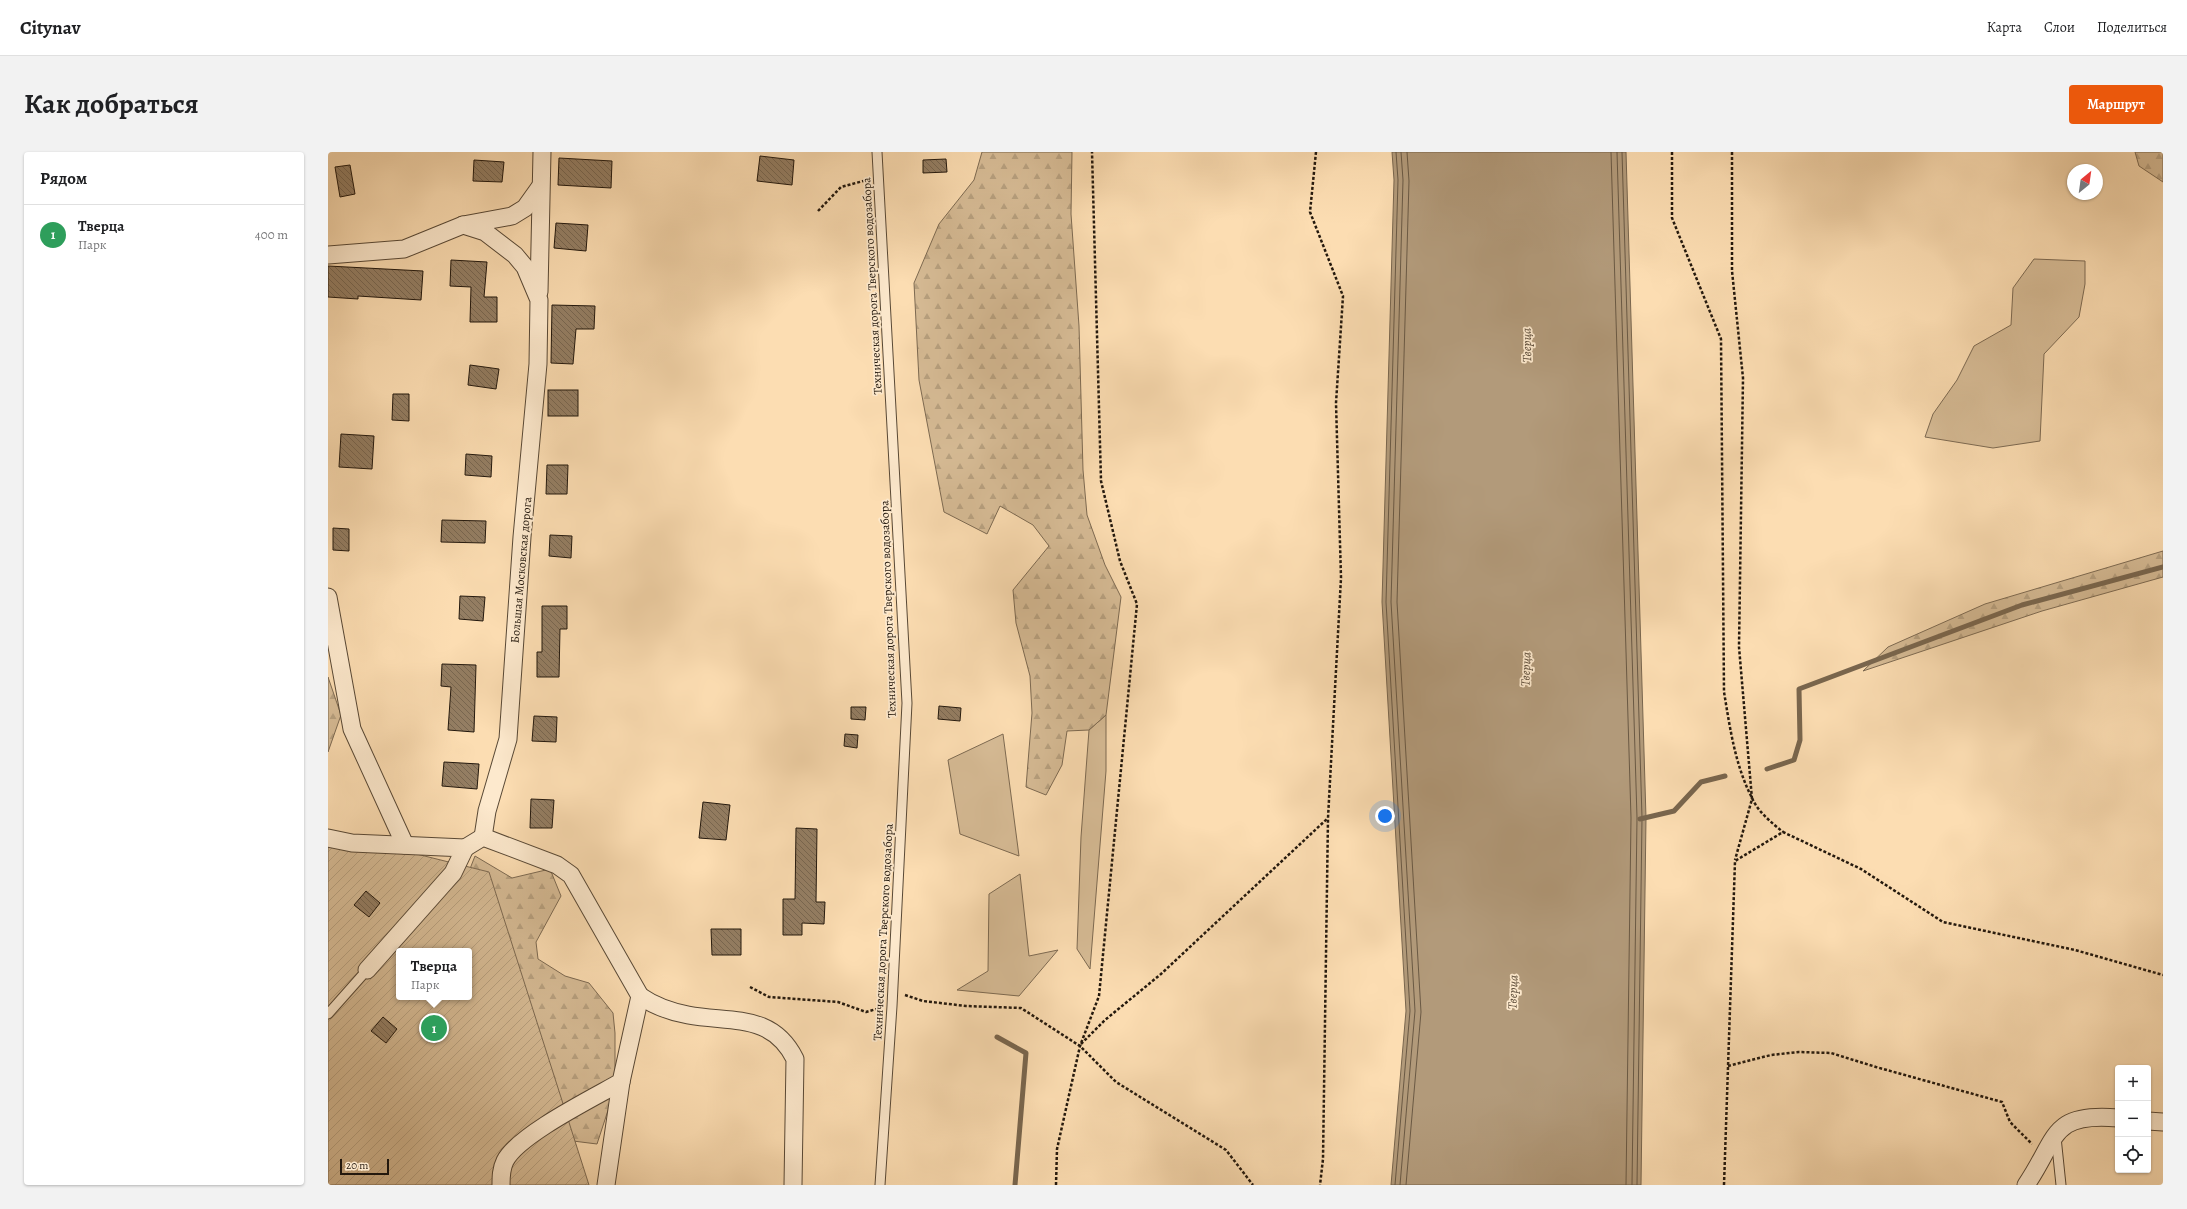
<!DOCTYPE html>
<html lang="ru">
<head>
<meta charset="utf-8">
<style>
  body { margin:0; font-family:Alegreya,serif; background:#f2f2f2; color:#202124 }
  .controls { position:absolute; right:12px; bottom:12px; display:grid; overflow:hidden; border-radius:4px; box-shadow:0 1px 3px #0004 }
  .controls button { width:36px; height:36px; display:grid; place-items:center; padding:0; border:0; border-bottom:1px solid #e0e0e0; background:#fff; color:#202124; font:20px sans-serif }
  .compass { position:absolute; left:1739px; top:12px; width:36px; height:36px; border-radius:50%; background:#fff; box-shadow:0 1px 3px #0004; rotate:29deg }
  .scale { position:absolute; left:12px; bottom:10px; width:49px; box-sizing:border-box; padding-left:4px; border:2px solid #23180d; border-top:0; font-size:11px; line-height:14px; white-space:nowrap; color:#23180d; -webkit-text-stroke:3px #fde9cd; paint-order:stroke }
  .you { position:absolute; left:1057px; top:664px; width:14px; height:14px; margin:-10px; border:3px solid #fff; border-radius:50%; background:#1a73e8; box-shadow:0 0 0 6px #1a73e833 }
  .badge { display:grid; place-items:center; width:26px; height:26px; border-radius:50%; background:#ea580c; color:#fff; font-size:13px; font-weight:700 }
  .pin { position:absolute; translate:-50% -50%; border:2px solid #fff; box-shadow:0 1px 4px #0006 }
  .popup { position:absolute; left:68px; top:796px; width:76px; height:52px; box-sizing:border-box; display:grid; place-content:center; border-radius:4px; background:#fff; filter:drop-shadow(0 1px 3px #0005); font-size:13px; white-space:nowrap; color:#757577 }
  .popup b { font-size:15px; color:#202124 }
  .popup::after { content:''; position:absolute; left:50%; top:100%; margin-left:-8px; border:8px solid transparent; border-top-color:#fff }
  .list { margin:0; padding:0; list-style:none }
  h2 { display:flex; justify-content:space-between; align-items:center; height:52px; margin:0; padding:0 16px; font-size:17px }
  h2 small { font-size:13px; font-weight:400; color:#757577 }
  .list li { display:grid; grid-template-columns:26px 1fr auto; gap:12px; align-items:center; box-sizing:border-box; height:60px; padding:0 16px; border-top:1px solid #e0e0e0 }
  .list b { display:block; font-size:15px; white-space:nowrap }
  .list p { margin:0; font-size:13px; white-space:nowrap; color:#757577 }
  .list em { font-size:13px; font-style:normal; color:#757577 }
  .icon { flex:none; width:22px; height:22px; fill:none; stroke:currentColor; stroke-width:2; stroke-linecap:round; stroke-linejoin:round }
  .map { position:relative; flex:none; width:1835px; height:1033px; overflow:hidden; border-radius:4px }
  header { display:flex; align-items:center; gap:24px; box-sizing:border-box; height:56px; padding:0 20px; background:#fff; border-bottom:1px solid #e0e0e0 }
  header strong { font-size:19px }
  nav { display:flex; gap:22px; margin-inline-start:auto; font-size:14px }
  .intro { display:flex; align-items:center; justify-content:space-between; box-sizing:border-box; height:96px; padding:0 24px }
  h1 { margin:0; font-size:28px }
  .button { padding:10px 18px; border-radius:4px; background:#ea580c; color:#fff; font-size:14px; font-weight:700 }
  main { display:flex; gap:24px; padding:0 24px }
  aside { flex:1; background:#fff; border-radius:4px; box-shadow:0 1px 3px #0004 }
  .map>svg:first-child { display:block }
  .green { fill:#d7bc96; stroke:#7d6a52 }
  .forest { fill:url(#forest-firs); stroke:#7d6a52 }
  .garden { fill:url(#garden-furrows); stroke:#7d6a52; fill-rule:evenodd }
  .water { fill:#b29a7a; stroke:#79664e }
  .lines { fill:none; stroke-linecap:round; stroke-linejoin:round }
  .shore { stroke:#6a5944; stroke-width:1 }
  .stream { stroke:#79664e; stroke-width:5 }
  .building { fill:url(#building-back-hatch); stroke:#23180d }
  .lane-casing { stroke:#594936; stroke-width:11 }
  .street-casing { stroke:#594936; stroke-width:19 }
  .path { stroke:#23180d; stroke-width:2.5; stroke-dasharray:3 2; stroke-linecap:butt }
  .lane { stroke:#fde9cd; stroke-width:9 }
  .street { stroke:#fde9cd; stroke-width:17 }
  .labels { text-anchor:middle; stroke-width:3.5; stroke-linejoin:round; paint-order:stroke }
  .street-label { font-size:12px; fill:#23180d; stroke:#fde9cd }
  .water-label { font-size:13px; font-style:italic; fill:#5c4c39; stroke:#fde9cd }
</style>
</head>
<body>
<header>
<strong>Citynav</strong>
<nav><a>Карта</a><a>Слои</a><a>Поделиться</a></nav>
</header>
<div class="intro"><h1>Как добраться</h1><a class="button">Маршрут</a></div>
<main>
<aside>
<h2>Рядом<small></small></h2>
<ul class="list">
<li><span class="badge" style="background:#2e9e5b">1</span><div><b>Тверца</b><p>Парк</p></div><em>400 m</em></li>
</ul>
</aside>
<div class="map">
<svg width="1835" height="1033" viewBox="0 0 1835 1033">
  <defs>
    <pattern id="forest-firs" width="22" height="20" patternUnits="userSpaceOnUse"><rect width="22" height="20" fill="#d7bc96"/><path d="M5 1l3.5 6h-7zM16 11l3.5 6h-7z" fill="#b8a180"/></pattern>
    <pattern id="garden-furrows" width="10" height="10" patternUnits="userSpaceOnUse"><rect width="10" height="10" fill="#d7bc96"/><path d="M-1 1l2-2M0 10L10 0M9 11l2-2" fill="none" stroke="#b8a180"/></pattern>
    <pattern id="building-back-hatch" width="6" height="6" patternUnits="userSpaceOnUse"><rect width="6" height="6" fill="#947e63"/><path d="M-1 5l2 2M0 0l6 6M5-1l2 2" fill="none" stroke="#786650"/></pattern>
  </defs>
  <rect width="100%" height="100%" fill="#fcddb2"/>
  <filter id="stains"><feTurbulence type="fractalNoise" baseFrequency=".005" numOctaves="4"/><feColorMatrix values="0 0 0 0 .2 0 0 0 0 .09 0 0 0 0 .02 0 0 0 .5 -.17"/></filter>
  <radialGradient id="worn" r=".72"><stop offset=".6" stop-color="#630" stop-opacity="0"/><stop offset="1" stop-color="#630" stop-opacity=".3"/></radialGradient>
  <g class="green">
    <polygon points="1706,107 1757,109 1757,132 1751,165 1716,202 1712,289 1665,296 1597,285 1605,262 1629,228 1646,194 1683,173 1685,136"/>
    <polygon points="778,563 778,619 762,817 749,797 753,685 761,578"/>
    <polygon points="675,582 691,704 632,682 620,608"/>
    <polygon points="692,722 701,804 730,798 691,844 629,838 660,819 661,742"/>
  </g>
  <g class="forest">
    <polygon points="654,0 744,0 743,62 751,174 755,318 759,363 777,413 793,445 778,563 761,578 739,579 734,613 718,643 698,635 704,561 702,524 688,471 685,438 721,394 705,373 672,354 659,382 616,360 591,228 586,131 611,72 646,28"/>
    <polygon points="1807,0 1835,0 1835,30 1811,14"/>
    <polygon points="1835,399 1835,425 1714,459 1535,519 1560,495 1657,452"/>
    <polygon points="0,525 13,563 0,600"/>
    <polygon points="147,704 184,726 222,717 233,744 208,790 210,807 237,824 261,831 285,861 287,881 287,937 269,992 245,989 141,845 141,799 113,791"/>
  </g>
  <path class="garden" d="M0,680L161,720L261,1033H0ZM71,799H141V845H71Z"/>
  <polygon class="water" points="1064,0 1298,0 1318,666 1313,1033 1063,1033 1078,859 1054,450 1066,28"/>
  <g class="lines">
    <g class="shore">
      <polyline points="1283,0 1303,666 1298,1033"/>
      <polyline points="1289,0 1309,666 1304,1033"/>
      <polyline points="1294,0 1314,666 1309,1033"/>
      <polyline points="1067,1033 1082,859 1058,450 1070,28 1068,0"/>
      <polyline points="1072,1033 1087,859 1063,450 1075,28 1073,0"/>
      <polyline points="1078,1033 1093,860 1069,450 1081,29 1079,0"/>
    </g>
    <g class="stream">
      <polyline points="1439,617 1466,608 1472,588 1471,537 1694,453 1835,415"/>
      <polyline points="1312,667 1346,659 1373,630 1397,624"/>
      <polyline points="669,885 698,901 687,1033"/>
    </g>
  </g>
  <g class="building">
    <polygon points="432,4 466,8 464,33 429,29"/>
    <polygon points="231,6 284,9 283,36 230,33"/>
    <polygon points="618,7 619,20 595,21 595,8"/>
    <polygon points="146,8 176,10 174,30 145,29"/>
    <polygon points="22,13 27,42 12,45 7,15"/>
    <polygon points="228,71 260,73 258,99 226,96"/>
    <polygon points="123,108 159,110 156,145 169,145 169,170 142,170 143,135 122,134"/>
    <polygon points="0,114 95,119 93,148 30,144 30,147 0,145"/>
    <polygon points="224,153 267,154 266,177 248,177 245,212 223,211"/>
    <polygon points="142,213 171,217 168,237 140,233"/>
    <rect x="220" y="238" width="30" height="26"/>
    <polygon points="65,242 81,242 81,269 64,268"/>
    <polygon points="13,282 46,284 44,317 11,315"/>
    <polygon points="138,302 164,304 163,325 137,323"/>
    <polygon points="219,313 240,313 239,342 218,342"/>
    <polygon points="114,368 158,369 157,391 113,390"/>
    <polygon points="5,376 21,377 21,399 5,398"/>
    <polygon points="222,383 244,384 243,406 221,404"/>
    <polygon points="132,444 157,445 155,469 131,467"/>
    <polygon points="214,454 239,454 239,477 232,477 231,525 209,525 209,500 214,500"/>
    <polygon points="114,512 148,513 146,580 120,578 123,535 113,534"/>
    <polygon points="611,554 633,556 632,569 610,567"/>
    <polygon points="523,555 538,555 537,568 523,567"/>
    <polygon points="206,564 229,565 228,590 204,589"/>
    <polygon points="517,582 530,583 529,596 516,594"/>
    <polygon points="116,610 151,612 149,637 114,634"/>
    <polygon points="203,647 226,648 224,676 202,676"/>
    <polygon points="375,650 402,653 398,688 371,686"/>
    <polygon points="468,676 489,677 488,750 497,750 496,772 474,771 474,783 455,783 455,747 467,747"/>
    <polygon points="38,739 52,751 41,765 26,753"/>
    <polygon points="383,777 413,777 413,803 384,803"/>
    <polygon points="55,865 69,877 58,891 43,879"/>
  </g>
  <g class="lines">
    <g class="lane-casing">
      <g id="lane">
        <polyline points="549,0 579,551 564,854 552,1033"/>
        <polyline points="0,862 39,818"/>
        <polyline points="1728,985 1733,1033"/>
      </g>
    </g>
    <g class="street-casing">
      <g id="street">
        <polyline points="135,73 157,80 187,103 197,115 211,148 210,212 194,385 180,587 159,659 155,685"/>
        <polyline points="0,103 76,97 135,73 184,64 197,56 212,35"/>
        <polyline points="211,140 214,0"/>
        <polyline points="0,445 24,577 77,693"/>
        <polyline points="0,686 24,691 137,696 125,721 39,818"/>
        <path d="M137,696L155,685L229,713L243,723L312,844L293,930C265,946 190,983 177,1009C173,1017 173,1025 173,1033"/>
        <path d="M312,844C325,853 344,860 360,863C404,871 444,861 467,907L465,1033"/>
        <polyline points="1820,969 1835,970"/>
        <polyline points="278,1033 293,930"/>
        <path d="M1698,1033C1730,986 1722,960 1790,966"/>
      </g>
    </g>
    <g class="path">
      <polyline points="988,0 982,60 1015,144 1008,251 1013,426 1000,666 995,1007 992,1033"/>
      <path d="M1344,0V66L1393,187L1396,540C1402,576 1407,613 1424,646C1430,660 1444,671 1455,680"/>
      <polyline points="1404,0 1404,119 1415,226 1411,495 1424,647 1407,708"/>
      <polyline points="490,59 513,35 539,28"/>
      <polyline points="422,835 441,845 510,850 538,860 552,856"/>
      <polyline points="577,843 595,849 638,854 693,856 752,894 788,930 898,998 925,1033"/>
      <polyline points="753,892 777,868 833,822 1000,666"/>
      <polyline points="1400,914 1443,903 1471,900 1503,901 1548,915 1674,950 1682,970 1704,992"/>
      <polyline points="728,1033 729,997 752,894 771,844 809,452 792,409 773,329 764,0"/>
      <polyline points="1396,1033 1407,709 1455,680 1533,717 1615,770 1747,798 1835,823"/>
    </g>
    <use href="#lane" class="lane"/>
    <use href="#street" class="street"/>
  </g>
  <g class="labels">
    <g class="street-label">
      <text transform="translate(544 134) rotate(-93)" y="4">Техническая дорога Тверского водозабора</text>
      <text transform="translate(193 418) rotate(-85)" y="4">Большая Московская дорога</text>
      <text transform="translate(560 457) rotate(-92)" y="4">Техническая дорога Тверского водозабора</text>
      <text transform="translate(555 780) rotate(-87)" y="4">Техническая дорога Тверского водозабора</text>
    </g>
    <g class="water-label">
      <text transform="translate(1198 193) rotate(-91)" y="5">Тверца</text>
      <text transform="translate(1197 517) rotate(-88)" y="5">Тверца</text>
      <text transform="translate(1184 840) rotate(-88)" y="5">Тверца</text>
    </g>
  </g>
  <rect width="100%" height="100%" filter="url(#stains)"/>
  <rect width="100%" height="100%" fill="url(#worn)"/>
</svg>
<div class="controls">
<button>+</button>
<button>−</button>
<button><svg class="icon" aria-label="locate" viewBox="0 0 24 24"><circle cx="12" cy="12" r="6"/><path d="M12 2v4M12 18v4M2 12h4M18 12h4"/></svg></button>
</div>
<svg class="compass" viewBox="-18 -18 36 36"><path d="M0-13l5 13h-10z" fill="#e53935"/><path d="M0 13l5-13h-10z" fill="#757577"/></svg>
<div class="scale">20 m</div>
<div class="you"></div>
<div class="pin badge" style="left:106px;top:876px;background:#2e9e5b">1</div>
<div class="popup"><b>Тверца</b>Парк</div>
</div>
</main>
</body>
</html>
